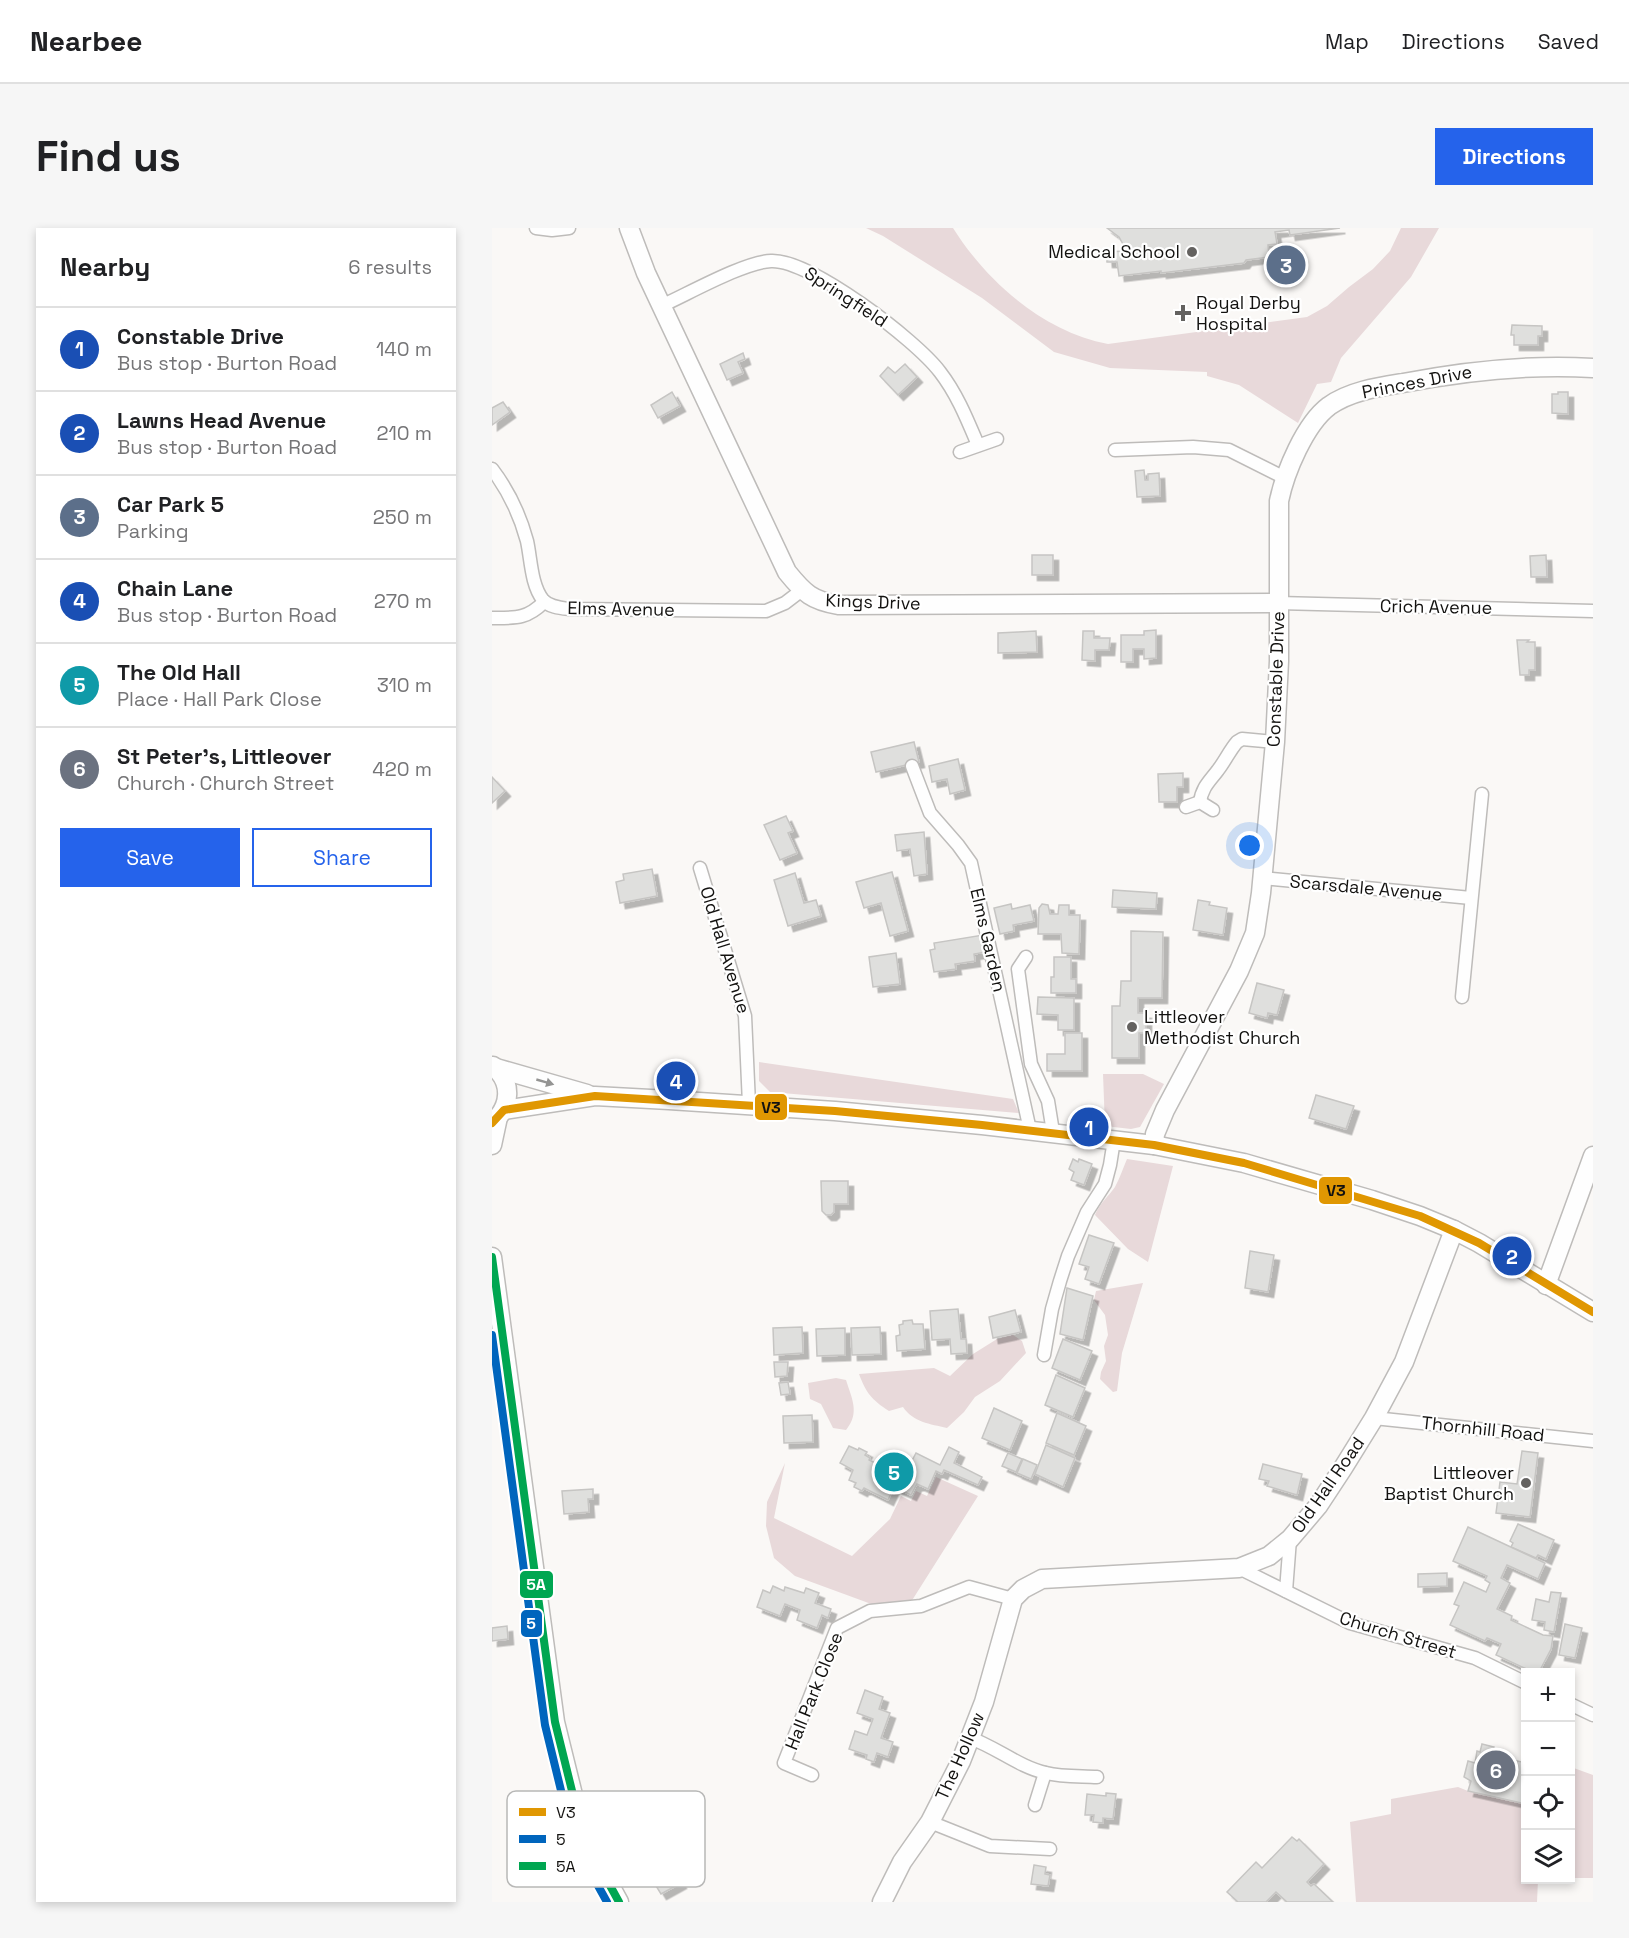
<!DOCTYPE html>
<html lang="en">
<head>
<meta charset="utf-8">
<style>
  body { margin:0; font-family:"Space Grotesk",sans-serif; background:#f6f6f6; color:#202124 }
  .controls { position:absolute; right:18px; bottom:18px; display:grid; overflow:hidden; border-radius:0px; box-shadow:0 3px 9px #0003 }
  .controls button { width:54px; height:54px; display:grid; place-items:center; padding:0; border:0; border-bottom:2px solid #e0e0e0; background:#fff; color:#202124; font:30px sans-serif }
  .you { position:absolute; left:758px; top:618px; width:21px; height:21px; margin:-15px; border:4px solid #fff; border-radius:50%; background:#1a73e8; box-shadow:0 0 0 9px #1a73e833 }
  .badge { display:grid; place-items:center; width:39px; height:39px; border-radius:50%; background:#2563eb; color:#fff; font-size:20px; font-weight:700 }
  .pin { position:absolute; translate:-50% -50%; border:3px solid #fff; box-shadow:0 2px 6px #0006 }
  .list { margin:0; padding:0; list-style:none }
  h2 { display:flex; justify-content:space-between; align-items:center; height:78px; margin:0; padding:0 24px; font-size:26px }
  h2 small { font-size:20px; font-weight:400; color:#757577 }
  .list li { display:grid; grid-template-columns:39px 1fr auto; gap:18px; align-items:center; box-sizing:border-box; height:84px; padding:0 24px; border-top:2px solid #e0e0e0 }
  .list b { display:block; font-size:22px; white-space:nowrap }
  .list p { margin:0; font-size:20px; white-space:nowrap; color:#757577 }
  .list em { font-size:20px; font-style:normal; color:#757577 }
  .actions { display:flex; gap:12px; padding:18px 24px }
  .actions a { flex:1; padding:14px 0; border:2px solid #2563eb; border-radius:0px; text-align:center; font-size:21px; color:#2563eb }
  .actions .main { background:#2563eb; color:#fff }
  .icon { flex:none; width:33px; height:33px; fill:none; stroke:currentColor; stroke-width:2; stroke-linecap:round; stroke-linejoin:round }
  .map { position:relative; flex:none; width:1101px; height:1674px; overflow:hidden; border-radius:0px }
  header { display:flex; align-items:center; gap:36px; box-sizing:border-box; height:84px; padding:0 30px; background:#fff; border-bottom:2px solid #e0e0e0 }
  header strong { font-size:28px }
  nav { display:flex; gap:33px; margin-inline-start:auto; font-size:21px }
  .intro { display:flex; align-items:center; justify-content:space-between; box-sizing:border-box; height:144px; padding:0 36px }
  h1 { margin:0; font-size:42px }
  .button { padding:15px 27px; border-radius:0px; background:#2563eb; color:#fff; font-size:21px; font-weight:700 }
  main { display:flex; gap:36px; padding:0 36px }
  aside { flex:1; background:#fff; border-radius:0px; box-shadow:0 3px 9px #0003 }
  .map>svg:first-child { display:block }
  .green { fill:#e8d9da }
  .building { fill:#dfdfdd; stroke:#c6c5c3; stroke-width:1.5; filter:url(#shadow) }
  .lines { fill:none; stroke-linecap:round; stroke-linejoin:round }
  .street-casing { stroke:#bebcba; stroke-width:15 }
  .secondary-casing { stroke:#bebcba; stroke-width:21 }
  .street { stroke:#fefefe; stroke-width:12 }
  .secondary { stroke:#fefefe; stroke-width:18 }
  .bus-1-casing { stroke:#fff; stroke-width:12 }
  .bus-2-casing { stroke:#fff; stroke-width:12 }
  .bus-3-casing { stroke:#fff; stroke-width:12 }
  .bus-1 { stroke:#e09702; stroke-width:8 }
  .bus-2 { stroke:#0065bd; stroke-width:8 }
  .bus-3 { stroke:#00a651; stroke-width:8 }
  .oneway { fill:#949493 }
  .poi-dot { fill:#646260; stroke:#fff; stroke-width:2 }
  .labels { text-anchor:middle; stroke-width:4.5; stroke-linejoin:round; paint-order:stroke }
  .poi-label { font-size:18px; fill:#131210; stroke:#fff; text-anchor:end }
  .street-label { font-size:18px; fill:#131210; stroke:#fff }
  .key { fill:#fff; stroke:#b8b8b7; stroke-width:1.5 }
  .key-label { font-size:16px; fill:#131210 }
  .line-badge { stroke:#fff; stroke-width:2 }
  .badge-label { font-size:16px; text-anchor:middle; font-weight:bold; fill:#fff }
  .pale-badge-label { font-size:16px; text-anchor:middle; font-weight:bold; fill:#111 }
</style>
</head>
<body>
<header>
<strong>Nearbee</strong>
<nav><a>Map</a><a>Directions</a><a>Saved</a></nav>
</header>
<div class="intro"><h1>Find us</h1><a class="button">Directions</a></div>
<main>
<aside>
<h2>Nearby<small>6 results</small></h2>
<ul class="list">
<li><span class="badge" style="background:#1a4fb4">1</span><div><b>Constable Drive</b><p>Bus stop · Burton Road</p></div><em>140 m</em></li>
<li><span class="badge" style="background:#1a4fb4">2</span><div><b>Lawns Head Avenue</b><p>Bus stop · Burton Road</p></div><em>210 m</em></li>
<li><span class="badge" style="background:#5c6f8a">3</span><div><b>Car Park 5</b><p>Parking</p></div><em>250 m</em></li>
<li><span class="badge" style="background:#1a4fb4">4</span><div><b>Chain Lane</b><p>Bus stop · Burton Road</p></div><em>270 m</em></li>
<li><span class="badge" style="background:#0f9aa8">5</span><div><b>The Old Hall</b><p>Place · Hall Park Close</p></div><em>310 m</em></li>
<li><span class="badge" style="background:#6b7280">6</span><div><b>St Peter's, Littleover</b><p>Church · Church Street</p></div><em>420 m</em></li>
</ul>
<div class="actions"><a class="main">Save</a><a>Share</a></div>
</aside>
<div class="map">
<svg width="1101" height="1674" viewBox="0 0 1101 1674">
  <defs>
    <filter id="shadow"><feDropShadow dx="5.5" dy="5.5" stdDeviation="0" flood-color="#0004"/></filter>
  </defs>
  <rect width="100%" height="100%" fill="#faf8f6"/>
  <g class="green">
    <path d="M374,0H461C495,54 552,104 616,116L815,89L835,78L857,59L881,41L898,23L909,0H947L919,49L849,130L839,154L825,156L806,195L747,157L715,148V144L618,140L562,124L490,70L391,8Z"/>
    <polygon points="267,834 521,871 527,885 278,864 267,853"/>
    <polygon points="611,846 651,846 672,856 648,899 639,901 613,898"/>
    <path d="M635,931L681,938L656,1034L636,1021L603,987C608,975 616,969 623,959C628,950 631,940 635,931Z"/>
    <polygon points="651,1055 630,1125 625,1163 621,1164 608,1151 609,1144 614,1133 612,1118 616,1107 613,1087 602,1072 604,1063"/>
    <path d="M521,1107L530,1113L534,1125L508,1153L483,1169L472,1184L455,1200C438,1196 421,1194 411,1179L397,1183C380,1172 374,1165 367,1146L442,1140L458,1148L481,1126L505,1111Z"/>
    <path d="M344,1150L354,1152C360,1171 368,1185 354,1202L341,1200L329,1176L318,1171L316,1155Z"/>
    <polygon points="293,1235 282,1290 360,1328 398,1291 409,1268 419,1273 424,1263 435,1268 444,1249 486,1268 419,1374 382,1377 303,1348 282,1330 274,1298 275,1274"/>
    <polygon points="1079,1539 1101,1547 1101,1650 1079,1650"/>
    <polygon points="966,1559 976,1563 1033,1576 1034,1652 1046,1652 1045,1674 864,1674 858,1594 899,1586 899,1571"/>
  </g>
  <g class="building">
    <polygon points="615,0 848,0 798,7 797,2 783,4 785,16 776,17 777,29 754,32 752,35 669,45 669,43 627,48 625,34 615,34 614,24 633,23 632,18 627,9"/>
    <polygon points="1020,97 1050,98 1050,108 1046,108 1046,117 1022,117 1022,107 1019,107"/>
    <polygon points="251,125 253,131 246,134 251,145 235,152 228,136"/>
    <polygon points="413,136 425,149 406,167 388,148 396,139 403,145"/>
    <polygon points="180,164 188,178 166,190 159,177"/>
    <polygon points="1066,164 1076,164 1076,186 1060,185 1060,166 1066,166"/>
    <polygon points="11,174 18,184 0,197 0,180"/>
    <polygon points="652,242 653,252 656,252 656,246 667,245 668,268 645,269 643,243"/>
    <rect x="540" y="327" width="21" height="20"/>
    <polygon points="1054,327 1055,349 1039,349 1038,328"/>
    <polygon points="664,402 664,430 652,431 652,421 641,421 641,434 629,434 629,407 652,407 652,403"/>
    <polygon points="544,403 545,424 506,425 506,405"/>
    <polygon points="591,403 602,403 602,410 618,410 617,422 603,422 603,433 590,432"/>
    <polygon points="1025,412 1037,412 1035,414 1043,414 1043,442 1037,442 1037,447 1028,447"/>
    <polygon points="422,514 427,534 384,544 379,524"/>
    <polygon points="466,531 473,562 458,566 455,551 440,554 437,538"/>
    <polygon points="691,545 691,559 685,559 685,574 667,574 666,546"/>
    <polygon points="0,549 13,563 0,575"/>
    <polygon points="294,588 301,603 296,605 305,625 288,632 272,597"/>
    <polygon points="432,604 435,646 422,648 418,621 405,623 403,607"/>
    <polygon points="160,641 165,668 128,675 124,654 132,652 131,646"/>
    <polygon points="400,644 416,703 398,708 389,675 372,680 364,654"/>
    <polygon points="303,645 312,675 324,672 329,688 296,698 282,652"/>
    <polygon points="621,662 665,665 664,681 620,679"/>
    <polygon points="706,672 718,674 717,677 735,680 731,707 701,702"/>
    <polygon points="519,676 520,681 538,677 542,693 521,697 522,703 508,706 502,680"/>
    <polygon points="550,676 556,677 558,686 566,686 567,677 577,677 577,687 588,687 587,726 570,725 569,706 546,706 547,680"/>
    <polygon points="639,703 671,704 670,770 646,770 646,785 654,785 654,805 647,805 647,830 620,830 620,778 628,778 629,753 639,753"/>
    <polygon points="491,707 494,724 482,726 483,733 463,736 464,741 442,744 438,722 443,721 442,715"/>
    <polygon points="404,725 408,756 381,759 377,729"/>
    <polygon points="562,729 579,729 579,751 584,751 584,765 559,765 559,749 562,749"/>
    <polygon points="765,755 792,762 785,787 776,785 775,790 757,785"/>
    <polygon points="546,769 582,770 582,802 566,802 566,787 545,786"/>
    <polygon points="573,805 590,805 590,843 555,843 555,826 573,826"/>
    <polygon points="824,867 862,878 854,901 817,890"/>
    <polygon points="581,931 586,934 587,931 600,936 592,957 579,952 582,944 577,941"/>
    <polygon points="329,953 356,953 356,976 342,976 342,984 339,987 334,987 330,983"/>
    <polygon points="597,1007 622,1015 607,1056 593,1051 597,1039 587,1036"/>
    <polygon points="758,1023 782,1027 776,1064 753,1060"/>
    <polygon points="575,1060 601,1068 591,1112 568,1106"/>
    <polygon points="466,1081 469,1111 474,1111 475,1125 459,1126 458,1111 440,1112 438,1083"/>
    <polygon points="523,1082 529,1104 501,1110 497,1089"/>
    <polygon points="420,1092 421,1096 431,1096 433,1121 405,1123 404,1108 408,1107 407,1097 411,1096 411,1093"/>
    <polygon points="310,1099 311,1125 282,1127 281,1100"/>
    <polygon points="388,1099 389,1126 360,1127 359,1100"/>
    <polygon points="353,1100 353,1127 325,1128 324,1101"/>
    <polygon points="571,1111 600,1123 588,1152 560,1140"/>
    <polygon points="282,1134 296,1134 295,1148 283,1149"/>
    <polygon points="564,1147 593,1160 581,1189 553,1177"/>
    <polygon points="296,1154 298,1166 289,1167 287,1155"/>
    <polygon points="502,1180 530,1193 518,1222 490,1210"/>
    <polygon points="565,1185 594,1198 582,1227 554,1215"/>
    <polygon points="320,1187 321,1214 292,1215 291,1188"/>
    <polygon points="554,1217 583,1230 571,1259 543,1246"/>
    <polygon points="357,1218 366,1222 367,1220 375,1224 373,1227 378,1230 377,1232 387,1237 393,1227 402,1231 399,1238 405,1241 406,1238 415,1242 424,1225 448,1237 457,1219 467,1224 462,1235 490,1249 486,1257 452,1242 450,1246 444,1243 436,1261 425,1256 419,1267 402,1259 396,1272 372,1260 370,1263 362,1259 364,1255 357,1252 361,1242 348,1235"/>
    <polygon points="1030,1223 1046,1225 1038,1289 1004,1285 1008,1254 1025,1256"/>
    <polygon points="516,1225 530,1231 524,1244 510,1238"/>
    <polygon points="531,1231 545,1237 539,1251 525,1245"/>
    <polygon points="771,1236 810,1246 805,1267 775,1258 777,1253 767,1251"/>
    <polygon points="101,1261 101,1271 96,1271 97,1284 72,1286 70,1263"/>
    <polygon points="1026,1296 1062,1312 1054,1331 1046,1327 1044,1330 1019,1319 1021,1315 1018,1313"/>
    <polygon points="976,1299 1053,1335 1046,1351 1015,1337 1009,1350 1018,1355 1005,1381 1020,1388 1019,1392 1051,1407 1061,1408 1059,1421 1047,1444 1041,1444 1004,1427 1009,1416 995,1410 993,1413 958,1397 967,1378 962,1376 972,1354 994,1364 998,1355 993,1352 995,1348 961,1333"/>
    <polygon points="955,1345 955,1358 926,1359 926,1346"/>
    <polygon points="281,1358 292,1363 293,1359 312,1365 314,1360 327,1365 323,1375 339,1381 336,1390 330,1387 325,1400 305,1392 308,1382 293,1376 288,1388 265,1379 271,1362 278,1365"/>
    <polygon points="1059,1364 1069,1365 1062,1404 1052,1402 1053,1394 1040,1392 1044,1371 1057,1374"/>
    <polygon points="1073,1396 1090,1400 1083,1430 1067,1427"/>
    <polygon points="15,1398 16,1411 0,1413 0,1400"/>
    <polygon points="373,1462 391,1469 387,1481 398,1485 389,1510 401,1514 396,1529 385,1525 382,1534 374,1531 375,1527 357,1521 363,1503 375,1507 381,1491 365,1485"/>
    <polygon points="990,1516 1002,1519 1000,1527 1034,1535 1034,1576 976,1563 979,1553 972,1549 976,1533 983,1535 985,1523 988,1524"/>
    <polygon points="614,1565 624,1566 621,1591 611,1590 611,1595 601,1594 602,1587 593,1587 595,1566 614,1568"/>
    <polygon points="800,1609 805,1613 807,1611 832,1636 815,1654 819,1658 822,1656 841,1674 795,1674 784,1664 774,1674 746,1674 735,1664 764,1634 770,1640"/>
    <polygon points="542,1637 554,1639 553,1646 558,1647 556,1658 539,1656"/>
    <polygon points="181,1641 189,1655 169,1666 161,1653"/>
  </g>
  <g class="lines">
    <g class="street-casing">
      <g id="street">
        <polyline points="44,0 60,2 77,0"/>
        <path d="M169,78C196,66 252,34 279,33C318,31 424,112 448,144C465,166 475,191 486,217"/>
        <polyline points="623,222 701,219 737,222 793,250"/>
        <polyline points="468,224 505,211"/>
        <path d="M0,241C16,262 28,287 35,313C39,331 39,357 51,372C57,379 68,380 77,381L274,383L293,375L310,362"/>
        <polyline points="786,375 1101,383"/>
        <path d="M0,390C24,390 35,391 52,374"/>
        <polyline points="420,538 438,585 466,617 479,635 538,902"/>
        <path d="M708,574C710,559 718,553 726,542C733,533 738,522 745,514L750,511L783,514"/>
        <polyline points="694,579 708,574 721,582"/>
        <polyline points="208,640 253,788 257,876"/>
        <polyline points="770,650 979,670"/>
        <polyline points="534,729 526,741 539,836 556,873 561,904"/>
        <polyline points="970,769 990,566"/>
        <polyline points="552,1127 560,1081 568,1053 576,1028 595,984 613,956 618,937 622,912"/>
        <polyline points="882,1190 1101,1213"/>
        <polyline points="747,1340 858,1395 983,1430 1034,1455"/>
        <polyline points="794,1363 798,1311"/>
        <polyline points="1078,1476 1101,1487"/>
        <path d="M478,1510C504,1519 527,1539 554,1545C570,1549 589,1548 605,1549"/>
        <polyline points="320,1547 292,1535 345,1400 378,1383 429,1378 477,1359 521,1371"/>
        <polyline points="543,1577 553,1545"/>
        <polyline points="438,1594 498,1618 558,1621"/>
      </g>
    </g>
    <g class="secondary-casing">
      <g id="secondary">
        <path d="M137,0L154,45L295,344C312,365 320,373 347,377L786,375"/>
        <polyline points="4,840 95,866"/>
        <polyline points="12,882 103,868 177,872 343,883 490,897 662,917 752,935 880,972 928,988 962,1002 987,1015 1101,1084"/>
        <path d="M0,895C19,879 21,854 1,838"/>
        <polyline points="0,917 6,889"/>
        <path d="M662,917L663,906L673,882L747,743L763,705L769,665L783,514L787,433V273C793,244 813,196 837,178C858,163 886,159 911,155C974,143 1037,136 1101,140"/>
        <polyline points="0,1029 63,1494 84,1579 104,1632 127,1674"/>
        <polyline points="1054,1057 1101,928"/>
        <polyline points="390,1674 410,1634 438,1594 469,1533 492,1474 521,1371 531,1361 550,1351 747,1340 777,1328 798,1311 826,1278 851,1240 882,1190 912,1134 962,1002"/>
      </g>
    </g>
    <use href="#street" class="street"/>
    <use href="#secondary" class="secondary"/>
    <g class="bus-1-casing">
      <polyline id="bus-1" points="0,895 12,882 103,868 343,883 490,897 662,917 752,935 928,988 987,1015 1101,1084"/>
    </g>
    <g class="bus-2-casing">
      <polyline id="bus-2" points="0,1107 53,1497 74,1583 94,1636 115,1674"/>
    </g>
    <g class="bus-3-casing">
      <polyline id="bus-3" points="0,1029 63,1494 84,1579 104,1632 127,1674"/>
    </g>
    <use href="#bus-1" class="bus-1"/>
    <use href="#bus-2" class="bus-2"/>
    <use href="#bus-3" class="bus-3"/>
  </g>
  <defs><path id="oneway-solid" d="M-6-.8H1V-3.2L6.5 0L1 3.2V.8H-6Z" transform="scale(1.5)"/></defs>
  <use class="oneway" href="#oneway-solid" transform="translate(53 854) rotate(16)"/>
  <g class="poi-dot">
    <circle cx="700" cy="24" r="6"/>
    <path d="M688 76h6v6h6v6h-6v6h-6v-6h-6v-6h6z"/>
    <circle cx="640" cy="799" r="6"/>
    <circle cx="1034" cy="1255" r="6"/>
  </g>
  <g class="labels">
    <g class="poi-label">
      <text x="688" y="30">Medical School</text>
      <text x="704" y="81" text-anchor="start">Royal Derby<tspan x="704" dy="21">Hospital</tspan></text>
      <text x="652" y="795" text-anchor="start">Littleover<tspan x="652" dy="21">Methodist Church</tspan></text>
      <text x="1022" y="1251">Littleover<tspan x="1022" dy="21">Baptist Church</tspan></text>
    </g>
    <g class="street-label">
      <text transform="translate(354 69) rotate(33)" y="6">Springfield</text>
      <text transform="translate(925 154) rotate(-11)" y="6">Princes Drive</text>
      <text transform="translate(381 374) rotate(2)" y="6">Kings Drive</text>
      <text transform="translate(944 379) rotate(1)" y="6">Crich Avenue</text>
      <text transform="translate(129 381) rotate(1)" y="6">Elms Avenue</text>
      <text transform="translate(784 451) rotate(-88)" y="6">Constable Drive</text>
      <text transform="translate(874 660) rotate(5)" y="6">Scarsdale Avenue</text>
      <text transform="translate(496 712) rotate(77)" y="6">Elms Garden</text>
      <text transform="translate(233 722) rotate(73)" y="6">Old Hall Avenue</text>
      <text transform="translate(991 1201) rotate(6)" y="6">Thornhill Road</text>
      <text transform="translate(836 1257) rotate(-55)" y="6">Old Hall Road</text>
      <text transform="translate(906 1407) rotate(17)" y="6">Church Street</text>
      <text transform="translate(322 1463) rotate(-68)" y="6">Hall Park Close</text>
      <text transform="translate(468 1528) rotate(-66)" y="6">The Hollow</text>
    </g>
  </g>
  <rect x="15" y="1563" width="198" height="96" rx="9" class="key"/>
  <rect x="27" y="1580" width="27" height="8" fill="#e09702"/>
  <rect x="27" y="1607" width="27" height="8" fill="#0065bd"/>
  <rect x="27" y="1634" width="27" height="8" fill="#00a651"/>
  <g class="key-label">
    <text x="64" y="1590">V3</text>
    <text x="64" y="1617">5</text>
    <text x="64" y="1644">5A</text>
  </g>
  <g class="line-badge">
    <rect x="262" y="865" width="34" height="28" rx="6" fill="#e09702"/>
    <rect x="826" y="948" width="35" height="29" rx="6" fill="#e09702"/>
    <rect x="27" y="1342" width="35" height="29" rx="6" fill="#00a651"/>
    <rect x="28" y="1381" width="23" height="29" rx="6" fill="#0065bd"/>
  </g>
  <g class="badge-label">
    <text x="44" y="1362">5A</text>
    <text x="39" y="1401">5</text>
  </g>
  <g class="pale-badge-label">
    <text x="279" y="885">V3</text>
    <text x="844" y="968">V3</text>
  </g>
</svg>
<div class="controls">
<button>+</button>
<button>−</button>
<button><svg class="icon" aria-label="locate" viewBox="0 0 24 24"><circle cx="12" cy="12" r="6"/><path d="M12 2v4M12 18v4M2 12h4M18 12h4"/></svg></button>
<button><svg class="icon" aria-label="layers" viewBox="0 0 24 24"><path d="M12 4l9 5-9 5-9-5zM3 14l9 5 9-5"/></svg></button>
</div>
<div class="you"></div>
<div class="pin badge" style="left:597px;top:899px;background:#1a4fb4">1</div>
<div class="pin badge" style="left:1020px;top:1028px;background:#1a4fb4">2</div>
<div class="pin badge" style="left:794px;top:37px;background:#5c6f8a">3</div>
<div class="pin badge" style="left:184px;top:853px;background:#1a4fb4">4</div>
<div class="pin badge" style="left:402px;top:1244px;background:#0f9aa8">5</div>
<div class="pin badge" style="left:1004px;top:1542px;background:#6b7280">6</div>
</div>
</main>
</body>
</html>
